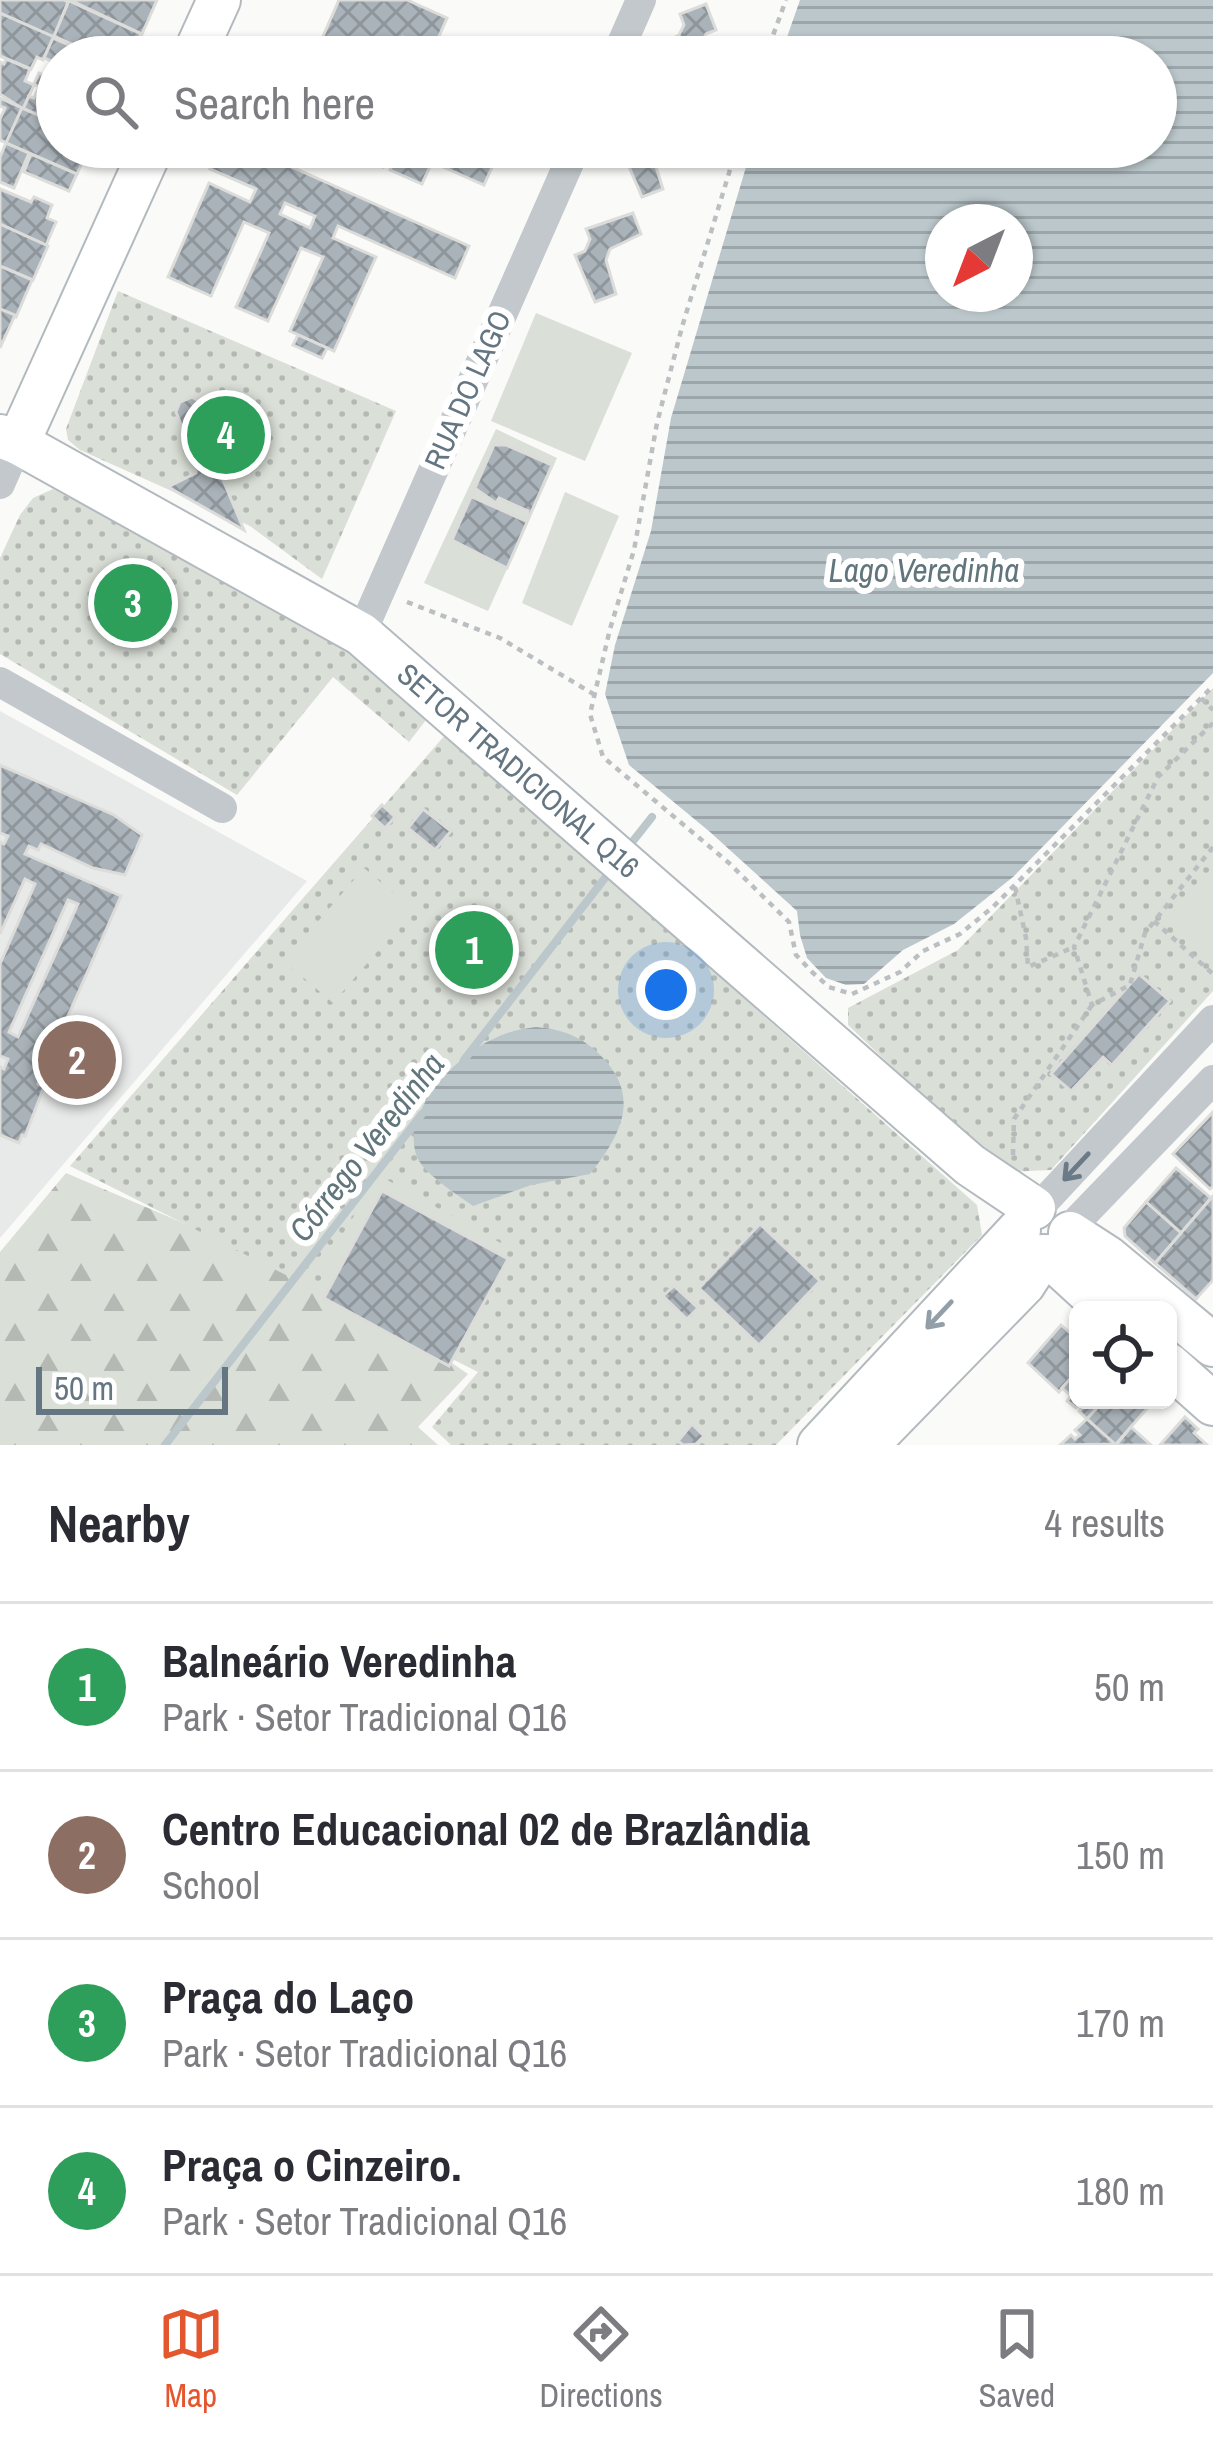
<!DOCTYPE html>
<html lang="en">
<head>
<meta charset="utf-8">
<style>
  body { margin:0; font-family:"Archivo Narrow",sans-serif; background:#f7f7f7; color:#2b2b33 }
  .controls { position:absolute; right:36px; bottom:36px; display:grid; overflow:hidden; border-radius:18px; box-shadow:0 3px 9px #0004 }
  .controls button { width:108px; height:108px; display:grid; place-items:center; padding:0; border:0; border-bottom:3px solid #e1e1e2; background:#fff; color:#2b2b33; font:60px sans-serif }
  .compass { position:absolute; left:925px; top:204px; width:108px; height:108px; border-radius:50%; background:#fff; box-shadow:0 3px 9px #0004; rotate:222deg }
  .scale { position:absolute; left:36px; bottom:30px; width:192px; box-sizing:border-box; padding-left:12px; border:6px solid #657683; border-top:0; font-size:33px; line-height:42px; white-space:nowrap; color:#657683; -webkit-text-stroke:9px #fff; paint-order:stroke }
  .you { position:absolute; left:666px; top:990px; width:42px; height:42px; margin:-30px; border:9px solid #fff; border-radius:50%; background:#1a73e8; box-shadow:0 0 0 18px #1a73e833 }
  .badge { display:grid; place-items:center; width:78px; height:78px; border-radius:50%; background:#e4572e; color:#fff; font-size:39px; font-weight:700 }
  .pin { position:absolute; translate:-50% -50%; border:6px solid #fff; box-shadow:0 3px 12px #0006 }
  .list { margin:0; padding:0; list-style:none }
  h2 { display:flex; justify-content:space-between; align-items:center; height:156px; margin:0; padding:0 48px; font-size:51px }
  h2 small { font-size:39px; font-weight:400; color:#7c7c81 }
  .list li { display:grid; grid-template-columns:78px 1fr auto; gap:36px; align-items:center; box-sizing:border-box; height:168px; padding:0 48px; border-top:3px solid #e1e1e2 }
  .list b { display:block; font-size:45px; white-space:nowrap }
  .list p { margin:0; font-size:39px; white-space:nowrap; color:#7c7c81 }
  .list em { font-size:39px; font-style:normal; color:#7c7c81 }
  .icon { flex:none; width:66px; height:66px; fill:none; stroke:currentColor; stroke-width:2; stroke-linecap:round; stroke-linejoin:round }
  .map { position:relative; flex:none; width:1213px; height:1445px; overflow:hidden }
  .search { position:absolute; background:#fff; box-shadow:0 3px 9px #0004; left:36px; right:36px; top:36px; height:132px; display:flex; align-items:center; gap:30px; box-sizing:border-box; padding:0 42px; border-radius:66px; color:#7c7c81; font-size:45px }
  .sheet { height:828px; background:#fff }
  nav { display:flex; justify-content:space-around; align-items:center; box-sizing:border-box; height:168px; border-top:3px solid #e1e1e2; background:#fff; font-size:33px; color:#7c7c81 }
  nav a { display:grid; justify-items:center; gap:6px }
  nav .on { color:#e4572e }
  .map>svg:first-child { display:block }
  .built { fill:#e8e9e9 }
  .forest { fill:url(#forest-firs) }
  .park { fill:url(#park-dots) }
  .pitch { fill:#dadfd7 }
  .water { fill:url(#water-rules); fill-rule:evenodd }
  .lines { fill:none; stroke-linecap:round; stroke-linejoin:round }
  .stream { stroke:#bbc7cb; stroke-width:8 }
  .building { fill:url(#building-cross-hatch); stroke:#dcdcda; stroke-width:3; fill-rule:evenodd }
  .secondary-casing { stroke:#b3babf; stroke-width:46 }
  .path { stroke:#bbbfc2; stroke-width:4.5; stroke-dasharray:6 6; stroke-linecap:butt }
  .street { stroke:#c3c8cc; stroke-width:30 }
  .secondary { stroke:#fff; stroke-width:42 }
  .oneway { stroke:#6a7a87 }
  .oneway2 { stroke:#939fa8 }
  .labels { text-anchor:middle; stroke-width:12; stroke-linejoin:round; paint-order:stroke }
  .street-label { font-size:30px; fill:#657683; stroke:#fff }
  .water-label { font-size:33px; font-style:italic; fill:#60757c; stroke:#fff }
</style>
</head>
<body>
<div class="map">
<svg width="1213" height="1445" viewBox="0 0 1213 1445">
  <defs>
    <pattern id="forest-firs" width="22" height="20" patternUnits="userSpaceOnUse" patternTransform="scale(3)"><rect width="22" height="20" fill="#dadfd7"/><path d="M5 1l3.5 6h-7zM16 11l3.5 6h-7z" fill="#b4b9b4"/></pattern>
    <pattern id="park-dots" width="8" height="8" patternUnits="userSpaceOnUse" patternTransform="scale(3)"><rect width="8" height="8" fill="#dadfd7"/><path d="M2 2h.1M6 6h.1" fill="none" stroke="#b4b9b4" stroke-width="1.8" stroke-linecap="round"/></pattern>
    <pattern id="water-rules" width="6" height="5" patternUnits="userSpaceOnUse" patternTransform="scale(3)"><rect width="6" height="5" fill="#bbc7cb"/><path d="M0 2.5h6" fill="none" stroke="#9ca6aa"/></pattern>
    <pattern id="building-cross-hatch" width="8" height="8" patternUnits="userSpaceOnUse" patternTransform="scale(3)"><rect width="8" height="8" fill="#aab3b9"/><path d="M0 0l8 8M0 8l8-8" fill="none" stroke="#8e969c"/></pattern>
  </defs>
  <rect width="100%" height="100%" fill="#fafaf8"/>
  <polygon class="built" points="0,711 307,881 0,1238"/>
  <path class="forest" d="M66,1173C203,1232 345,1287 468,1374L418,1427L438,1445H0V1252Z"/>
  <g class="park">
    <polygon points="118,291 396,411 322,579 250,526 80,450 68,440 66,429"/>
    <polygon points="53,489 349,647 429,716 409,742 333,677 237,795 0,654 0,558 20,515 33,498"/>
    <polygon points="1213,688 1213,991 1051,1170 1003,1172 848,1025 848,1008 958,950"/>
    <polygon points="446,734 977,1205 982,1235 776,1445 451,1445 432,1427 478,1372 70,1166"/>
  </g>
  <g class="pitch">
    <polygon points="536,313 632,353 585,461 491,421"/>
    <polygon points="496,429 557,458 488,611 424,583"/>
    <polygon points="565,492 619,516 572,626 522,603"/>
    <polygon points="1213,867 1213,960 1165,916"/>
    <polygon points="364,868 413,910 333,1003 284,961"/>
    <polygon points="380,1176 508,1247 471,1299 445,1354 321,1277 346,1228"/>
  </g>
  <g class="water">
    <path d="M800,0H1213V673L1013,877L954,924L903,950L864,984L846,985L826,978L807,958L800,935L797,911L710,832L629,765L605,694L615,645L651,531L671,418L752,147H1156V57H780ZM943,222H1015V294H943Z"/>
    <path d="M536,1027C560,1029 578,1035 596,1051C642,1093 624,1131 590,1174L531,1185L473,1206C458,1195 424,1174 417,1157C400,1114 455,1057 491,1040C506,1032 520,1029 536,1027Z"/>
  </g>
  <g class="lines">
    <g class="stream">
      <polyline points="633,841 652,817"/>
      <polyline points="464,1060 605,878"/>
      <polyline points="165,1445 422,1114"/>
    </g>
  </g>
  <g class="building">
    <polygon points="0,0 64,0 68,2 54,37 0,13"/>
    <polygon points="70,0 157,0 142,34"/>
    <polygon points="339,0 407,0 447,18 433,50 403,37 402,40 439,57 352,57 320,43"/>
    <polygon points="69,1 141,34 130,57 101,57 54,36"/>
    <polygon points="706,4 716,30 706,34 701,45 704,55 676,57 669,40 679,35 684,25 680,14"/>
    <polygon points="0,13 54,37 43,60 37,57 31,69 0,56"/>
    <polygon points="53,38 97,57 57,57 57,63 44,58"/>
    <polygon points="449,38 481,52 479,57 440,57"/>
    <polygon points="6,59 30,69 25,81 34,85 23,109 0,94 0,62 4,64"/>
    <polygon points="39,73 57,81 57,123 23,109 29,96 34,98 39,87 34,84"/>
    <polygon points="0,98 22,108 7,143 0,140 0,119 5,108 0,106"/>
    <polygon points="22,108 57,123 57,147 89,147 77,174 6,143"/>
    <polygon points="6,143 29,153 14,188 0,182 0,157"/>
    <path d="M219,147H247L469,246L455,278L338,226L333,238L376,257L334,351L290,331L323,257L301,248L268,321L236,307L269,233L244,222L211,296L168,277L209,183L250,202L256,189L210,169ZM285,203L315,216L310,228L280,214Z"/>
    <polygon points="354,147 392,147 383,167 351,153"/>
    <polygon points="400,147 439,147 422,184 390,170"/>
    <polygon points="449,147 501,147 484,185 441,166"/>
    <polygon points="624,147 655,147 652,154 663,189 642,197 621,148"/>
    <polygon points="31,154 77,174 69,191 24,172"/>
    <polygon points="0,189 31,202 34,197 52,205 47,218 56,222 46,245 0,224"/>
    <polygon points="633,213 641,234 610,249 606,260 616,294 595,302 575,255 585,251 590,239 586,229"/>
    <polygon points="0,224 48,246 33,280 0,266"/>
    <polygon points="0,266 32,280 16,317 0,309"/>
    <polygon points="0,309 15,315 0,348"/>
    <polygon points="298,335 327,348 322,358 293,345"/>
    <polygon points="192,397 202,403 220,448 217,457 218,468 244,530 168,487 196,473 192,452 176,412 180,402"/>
    <path d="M494,445H506L552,465L507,568L452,540ZM476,489L496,503L499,498L528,511L526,521L472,497Z"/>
    <path d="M0,765L114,815L142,835L125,875L93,868L41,844L38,850L29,846L25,854L121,896L38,1084L44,1087L25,1136L22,1135L19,1143L0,1135V1067L4,1069L8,1059L0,1056V964L35,884L25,879L0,934V842L4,844L8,836L0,833ZM68,900L78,904L18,1037L9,1032Z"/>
    <polygon points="382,805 395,817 385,828 372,816"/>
    <polygon points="423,809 451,831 435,850 408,828"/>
    <polygon points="1139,974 1170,1001 1112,1065 1103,1057 1071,1091 1051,1074"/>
    <polygon points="1213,1112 1213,1186 1210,1189 1173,1154"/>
    <polygon points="1176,1168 1211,1198 1181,1233 1146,1202"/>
    <polygon points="382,1191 508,1259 449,1366 324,1298"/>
    <polygon points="1213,1196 1213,1280 1196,1299 1155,1263"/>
    <polygon points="1146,1202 1181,1233 1155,1263 1125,1236 1124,1228"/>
    <polygon points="760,1224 820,1281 759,1345 699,1288"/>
    <polygon points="674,1286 698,1308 687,1319 663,1296"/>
    <polygon points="1061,1325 1078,1340 1078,1370 1059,1392 1028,1363"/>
    <polygon points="1078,1370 1078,1400 1104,1400 1087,1419 1079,1411 1082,1407 1079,1405 1076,1408 1067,1401 1071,1396 1062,1388"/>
    <polygon points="1104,1400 1146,1400 1151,1404 1115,1445 1087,1419"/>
    <polygon points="1185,1417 1198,1429 1194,1433 1207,1445 1160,1445"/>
    <polygon points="1087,1419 1115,1444 1060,1445 1071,1435 1075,1439 1080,1435 1075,1430"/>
    <polygon points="692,1424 704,1436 696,1444 683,1445 678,1441"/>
    <polygon points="1131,1427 1151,1445 1116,1445"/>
  </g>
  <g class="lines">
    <g class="secondary-casing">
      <g id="secondary">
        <polyline points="193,57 219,0"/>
        <polyline points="0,436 18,443 361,634 970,1165 1034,1208"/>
        <polyline points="18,443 152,147"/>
        <polyline points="1070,1233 1107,1257 1213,1345"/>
        <polyline points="1049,1256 1108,1310"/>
        <polyline points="1168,1364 1213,1404"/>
        <polyline points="819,1445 1019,1230"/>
        <polyline points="867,1445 1024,1284 1042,1256"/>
      </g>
    </g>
    <g class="path">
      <polyline points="765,57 786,0"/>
      <polyline points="737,147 682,327 657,423 634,550 610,629 590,714 603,757 729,863 789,922 796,955 812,972 829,987 852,994 900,972 923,951 960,934 993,907 1213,686"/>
      <polyline points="407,602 500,638 595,695"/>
      <polyline points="1201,698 1213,710"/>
      <polyline points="1213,723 1158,777 1074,947 1092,1005 1130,985 1145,933 1213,847"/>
      <polyline points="1015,887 1026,938 1028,967 1074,947"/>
      <polyline points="1154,921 1213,974"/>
      <polyline points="1013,1155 1014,1119 1092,1005"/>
    </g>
    <g class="street">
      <polyline points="616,57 641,0"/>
      <polyline points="0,484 18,443"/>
      <polyline points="361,634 576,147"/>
      <polyline points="0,682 222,808"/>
      <polyline points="1040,1206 1213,1020"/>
      <polyline points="1070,1228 1213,1080"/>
    </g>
    <use href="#secondary" class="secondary"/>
  </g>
  <defs><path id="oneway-shaft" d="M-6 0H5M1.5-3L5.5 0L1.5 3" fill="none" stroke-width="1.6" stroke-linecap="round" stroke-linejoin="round" transform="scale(3)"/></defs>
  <use class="oneway" href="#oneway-shaft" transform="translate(1076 1167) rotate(133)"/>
  <use class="oneway2" href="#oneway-shaft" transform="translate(939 1315) rotate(133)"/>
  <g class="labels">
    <g class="street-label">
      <text transform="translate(468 390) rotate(-66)" y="10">RUA DO LAGO</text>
      <text transform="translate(518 771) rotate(41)" y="10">SETOR TRADICIONAL Q16</text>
    </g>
    <g class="water-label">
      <text x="924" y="582">Lago Veredinha</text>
      <text transform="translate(366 1147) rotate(-52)" y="12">Córrego Veredinha</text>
    </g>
  </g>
</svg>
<div class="controls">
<button><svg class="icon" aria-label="locate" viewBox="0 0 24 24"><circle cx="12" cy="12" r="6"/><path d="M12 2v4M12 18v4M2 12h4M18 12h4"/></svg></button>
</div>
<svg class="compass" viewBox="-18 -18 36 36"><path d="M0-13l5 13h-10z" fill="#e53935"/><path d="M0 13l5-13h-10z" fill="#7c7c81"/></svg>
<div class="scale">50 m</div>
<div class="you"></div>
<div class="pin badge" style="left:474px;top:950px;background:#2e9e5b">1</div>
<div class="pin badge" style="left:77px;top:1060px;background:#8d6e63">2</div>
<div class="pin badge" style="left:133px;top:603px;background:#2e9e5b">3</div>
<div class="pin badge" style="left:226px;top:435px;background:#2e9e5b">4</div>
<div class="search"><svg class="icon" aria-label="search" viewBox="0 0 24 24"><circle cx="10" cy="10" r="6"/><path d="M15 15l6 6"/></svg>Search here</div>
</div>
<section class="sheet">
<h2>Nearby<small>4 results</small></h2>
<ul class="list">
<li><span class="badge" style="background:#2e9e5b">1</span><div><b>Balneário Veredinha</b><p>Park · Setor Tradicional Q16</p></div><em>50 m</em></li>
<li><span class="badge" style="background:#8d6e63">2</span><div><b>Centro Educacional 02 de Brazlândia</b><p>School</p></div><em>150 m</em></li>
<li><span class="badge" style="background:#2e9e5b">3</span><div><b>Praça do Laço</b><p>Park · Setor Tradicional Q16</p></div><em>170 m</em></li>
<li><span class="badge" style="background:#2e9e5b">4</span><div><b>Praça o Cinzeiro.</b><p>Park · Setor Tradicional Q16</p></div><em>180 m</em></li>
</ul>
</section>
<nav>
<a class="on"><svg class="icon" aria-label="map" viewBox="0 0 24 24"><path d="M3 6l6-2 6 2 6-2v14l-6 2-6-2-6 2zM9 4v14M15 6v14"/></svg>Map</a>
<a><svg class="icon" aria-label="directions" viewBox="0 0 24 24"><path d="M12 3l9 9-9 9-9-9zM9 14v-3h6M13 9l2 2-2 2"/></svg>Directions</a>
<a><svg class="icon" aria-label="saved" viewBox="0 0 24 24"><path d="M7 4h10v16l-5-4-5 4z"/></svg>Saved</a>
</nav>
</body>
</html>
